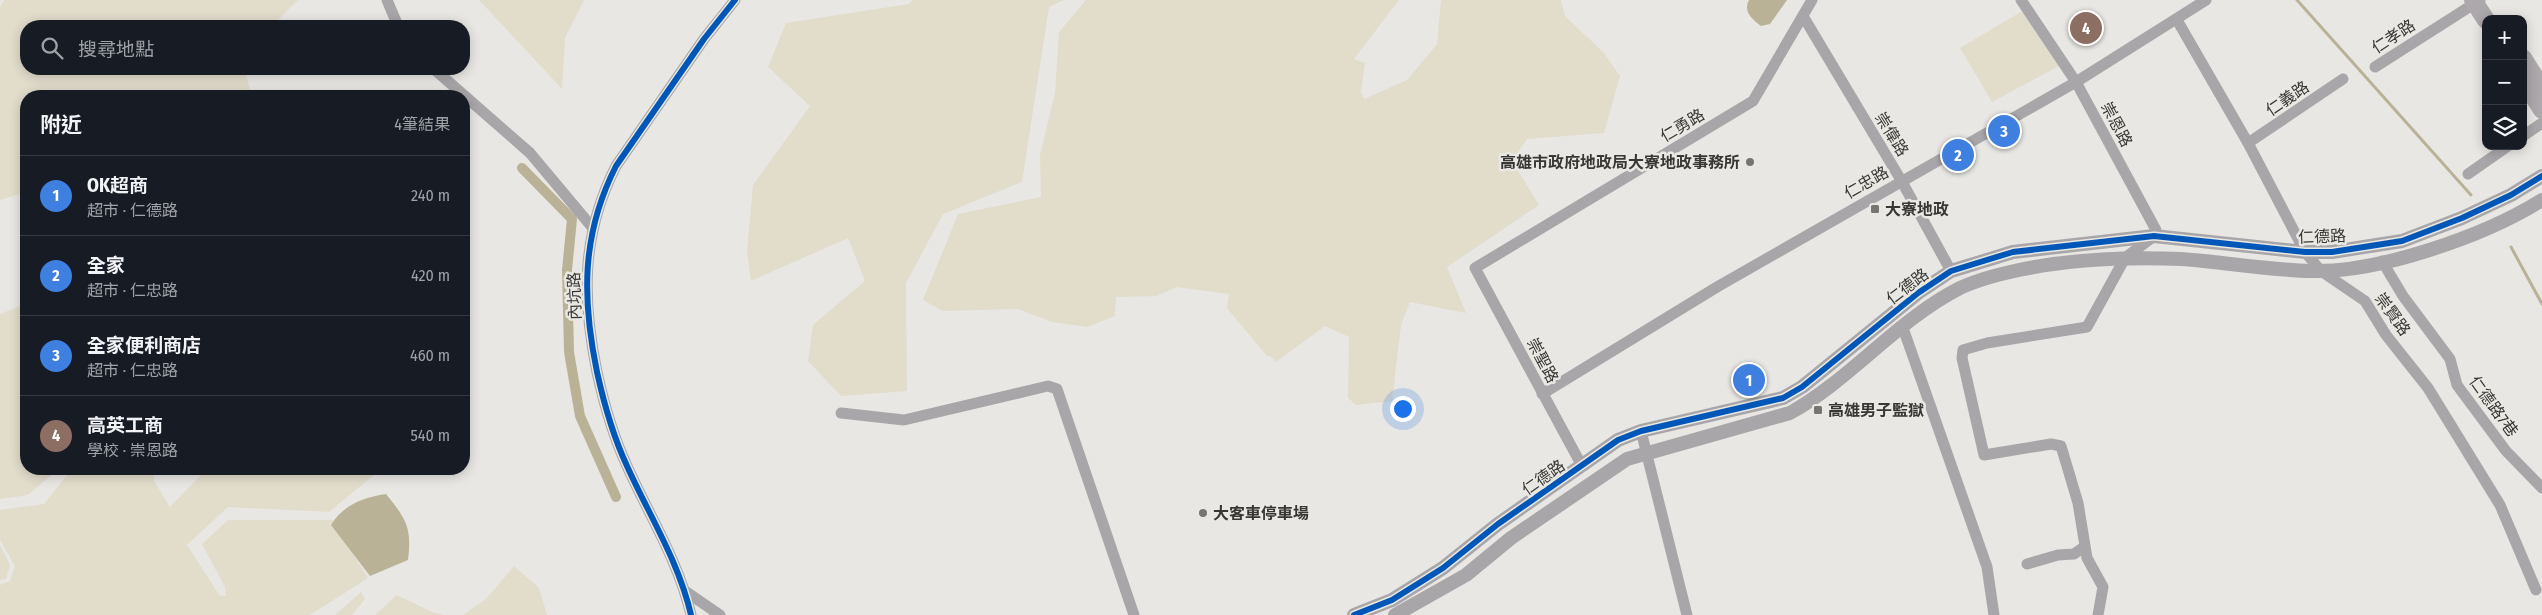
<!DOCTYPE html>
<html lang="zh-TW">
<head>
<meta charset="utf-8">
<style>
  body { margin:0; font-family:"Fira Sans Condensed","Noto Sans TC",sans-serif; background:#20242c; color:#f1f3f6 }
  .controls { position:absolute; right:15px; top:15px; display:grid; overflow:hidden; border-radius:10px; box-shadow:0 2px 12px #0003 }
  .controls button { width:45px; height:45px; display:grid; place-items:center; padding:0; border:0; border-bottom:1px solid #363941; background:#171b24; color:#f1f3f6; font:25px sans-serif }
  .you { position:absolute; left:1402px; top:408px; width:18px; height:18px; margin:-12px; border:4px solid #fff; border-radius:50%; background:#1a73e8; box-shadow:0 0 0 8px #1a73e833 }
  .badge { display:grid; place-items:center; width:32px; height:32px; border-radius:50%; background:#0f766e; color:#fff; font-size:16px; font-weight:700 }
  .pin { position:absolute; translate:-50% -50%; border:2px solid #fff; box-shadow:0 1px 5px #0006 }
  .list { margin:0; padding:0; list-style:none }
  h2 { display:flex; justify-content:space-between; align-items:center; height:65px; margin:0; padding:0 20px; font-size:21px }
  h2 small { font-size:16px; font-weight:400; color:#9ea1a6 }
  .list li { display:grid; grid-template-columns:32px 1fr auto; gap:15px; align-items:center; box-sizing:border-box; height:80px; padding:0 20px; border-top:1px solid #363941 }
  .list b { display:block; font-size:19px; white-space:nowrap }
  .list p { margin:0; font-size:16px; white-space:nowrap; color:#9ea1a6 }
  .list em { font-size:16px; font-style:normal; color:#9ea1a6 }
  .icon { flex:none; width:28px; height:28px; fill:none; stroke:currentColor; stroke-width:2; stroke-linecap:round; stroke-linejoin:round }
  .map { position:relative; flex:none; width:2542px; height:615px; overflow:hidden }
  .search { position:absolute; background:#171b24; box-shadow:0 2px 12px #0003; left:20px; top:20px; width:450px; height:55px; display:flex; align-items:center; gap:12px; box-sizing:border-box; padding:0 18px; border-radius:20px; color:#9ea1a6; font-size:19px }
  .panel { position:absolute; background:#171b24; box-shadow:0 2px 12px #0003; left:20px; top:90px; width:450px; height:385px; border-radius:20px }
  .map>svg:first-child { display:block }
  .green { fill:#e2dccb }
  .water { fill:#bab297 }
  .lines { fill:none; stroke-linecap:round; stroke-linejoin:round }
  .stream { stroke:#bab297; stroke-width:3 }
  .canal { stroke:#bab297; stroke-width:10 }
  .minor { stroke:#a9a6a9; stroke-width:11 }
  .tertiary { stroke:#a9a6a9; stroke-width:14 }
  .primary { stroke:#aca8ab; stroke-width:18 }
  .cycleway-casing { stroke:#eae8e2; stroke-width:9 }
  .cycleway { stroke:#0057b8; stroke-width:6 }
  .poi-dot { fill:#767572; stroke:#eae8e2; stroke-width:2 }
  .labels { text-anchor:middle; stroke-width:5; stroke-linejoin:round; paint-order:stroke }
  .street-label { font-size:16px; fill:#383735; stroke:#eae8e2 }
  .poi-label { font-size:16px; font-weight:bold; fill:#383735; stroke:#eae8e2; text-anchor:start }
</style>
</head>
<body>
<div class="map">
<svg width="2542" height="615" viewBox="0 0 2542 615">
  <rect width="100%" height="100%" fill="#e8e7e4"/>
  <g class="green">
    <polygon points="4,0 298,0 272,26 26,26 26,69 245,69 251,94 250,96 26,96 26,192 0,200 0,7"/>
    <polygon points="479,0 584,0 565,38 562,89"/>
    <polygon points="913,0 1064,0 1049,7 1022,182 943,214 906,283 907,391 841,396 808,361 813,325 865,281 848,238 751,281 747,251 753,185 810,106 768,67 786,23 909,4"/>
    <polygon points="1086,0 1399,0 1354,59 1365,63 1361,92 1364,99 1407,80 1437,44 1441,0 1561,0 1565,16 1604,53 1620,76 1604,133 1527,139 1512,161 1539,205 1447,267 1466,313 1410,302 1401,325 1392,401 1356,405 1348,398 1349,337 1325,326 1276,362 1270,356 1267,356 1227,308 1229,294 1176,287 1157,296 1116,297 1115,316 1087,327 1052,322 1018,309 943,311 923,300 958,214 1041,197 1040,155 1055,93 1059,32"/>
    <polygon points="2024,10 2061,65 1992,102 1960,48"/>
    <polygon points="26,304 26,469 54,469 55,472 28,495 0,499 0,314"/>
    <polygon points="72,469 154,469 154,481 170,507 207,469 378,469 379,471 329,512 228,507 187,545 220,596 226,596 225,587 202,544 228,520 332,520 368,578 310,615 0,615 0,585 10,581 15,566 0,540 0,510 44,504"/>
    <polygon points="0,545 10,565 6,579 0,580"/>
    <polygon points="514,566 539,588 547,615 463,615 486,599"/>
    <polygon points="361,592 365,599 352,615 335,615"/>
    <polygon points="397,595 432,612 444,615 375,615"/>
  </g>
  <g class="water">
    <path d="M1749,0H1787L1770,24L1761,26C1752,19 1743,12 1749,0Z"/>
    <path d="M386,494C406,519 412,527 408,560L370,576L331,525C344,504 363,498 386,494Z"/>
  </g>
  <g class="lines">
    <g class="stream">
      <polyline points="2297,0 2471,195"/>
      <polyline points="2511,247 2542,304"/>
    </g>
    <polyline class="canal" points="522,168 572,219 567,270 569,352 580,416 616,497"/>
    <g class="minor">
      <polyline points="387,0 398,26"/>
      <polyline points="2021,0 2076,82 2156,230 2154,236 2125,258 2087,327 1987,343 1963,350 1962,358 1984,455 2051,444 2061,446 2078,503 2087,558 2103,587 2098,615"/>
      <polyline points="1803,16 1901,180 1951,271"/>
      <polyline points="2177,20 2248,143 2305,252 2321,271 2365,301 2386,335 2428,388 2500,505 2536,590"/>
      <polyline points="2375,67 2480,0"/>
      <polyline points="434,69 530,153 592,227"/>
      <polyline points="2523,136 2542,123"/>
      <polyline points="2248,143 2343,79"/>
      <polyline points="2468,174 2508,146"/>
      <polyline points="2382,261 2403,296 2450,359 2457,385 2506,451 2542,488"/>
      <polyline points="1903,328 1987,567 1994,615"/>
      <polyline points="1542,394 1717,287 2076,82 2206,0"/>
      <polyline points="841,413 904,420 1048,386 1057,389 1134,615"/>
      <polyline points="1641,431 1687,615"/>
      <polyline points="1582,466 1475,268 1753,101 1812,0"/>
      <polyline points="2027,564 2058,555 2074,554 2084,547"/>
      <polyline points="685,591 720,615"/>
      <path d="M691,615C679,562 649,515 627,466C613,436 604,404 597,372C582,299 581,235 616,166L704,39L735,0"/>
    </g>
    <g class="tertiary">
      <polyline points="1354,615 1392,600 1443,568 1498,524 1618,440 1641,431 1783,398 1802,387 1918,293 1951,271 2013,252 2154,236 2305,252 2332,252 2402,241 2462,218 2511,195 2542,176"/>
      <path d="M1395,615L1466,575L1511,538L1627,459L1790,413C1851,379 1897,320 1960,288C1977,280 2000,274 2019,270C2071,259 2128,257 2181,259C2224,262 2268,270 2311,271C2378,273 2485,236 2542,200"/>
    </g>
    <g class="primary">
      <polyline points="2473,0 2486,20"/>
      <polyline points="2523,58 2542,88"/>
      <polyline points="2523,80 2542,110"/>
    </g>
    <g class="cycleway-casing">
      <g id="cycleway">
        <path d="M691,615C679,562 649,515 627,466C613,436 604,404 597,372C582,299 581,235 616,166L704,39L735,0"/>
        <polyline points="1354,615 1392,600 1443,568 1498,524 1618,440 1641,431 1783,398 1802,387 1918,293 1951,271 2013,252 2154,236 2305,252 2332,252 2402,241 2462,218 2511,195 2542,176"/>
      </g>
    </g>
    <use href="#cycleway" class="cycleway"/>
  </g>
  <g class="poi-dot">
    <circle cx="1750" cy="162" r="5"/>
    <rect x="1870" y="204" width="10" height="10" rx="2.5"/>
    <rect x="1813" y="405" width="10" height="10" rx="2.5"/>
    <circle cx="1203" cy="513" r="5"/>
  </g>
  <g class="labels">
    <g class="street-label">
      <text transform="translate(2393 36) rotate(-33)" y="6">仁孝路</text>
      <text transform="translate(2287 98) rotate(-34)" y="6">仁義路</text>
      <text transform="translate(2117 124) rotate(62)" y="6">崇恩路</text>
      <text transform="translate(1682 125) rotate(-31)" y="6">仁勇路</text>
      <text transform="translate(1892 134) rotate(58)" y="6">崇偉路</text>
      <text transform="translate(1866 182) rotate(-30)" y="6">仁忠路</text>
      <text transform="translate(2322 236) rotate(-2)" y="6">仁德路</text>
      <text transform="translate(1907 286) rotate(-37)" y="6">仁德路</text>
      <text transform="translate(574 296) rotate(-92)" y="6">內坑路</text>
      <text transform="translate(2393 314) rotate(54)" y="6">崇賢路</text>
      <text transform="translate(1543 360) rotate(62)" y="6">崇聖路</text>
      <text transform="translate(2494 406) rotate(54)" y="6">仁德路7巷</text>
      <text transform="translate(1543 477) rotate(-35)" y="6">仁德路</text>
    </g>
    <g class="poi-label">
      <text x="1740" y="168" text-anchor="end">高雄市政府地政局大寮地政事務所</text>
      <text x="1885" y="215">大寮地政</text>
      <text x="1828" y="416">高雄男子監獄</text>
      <text x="1213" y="519">大客車停車場</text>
    </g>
  </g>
</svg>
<div class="controls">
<button>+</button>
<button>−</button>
<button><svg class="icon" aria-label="layers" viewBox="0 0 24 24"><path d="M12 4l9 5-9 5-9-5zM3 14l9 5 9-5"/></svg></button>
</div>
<div class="you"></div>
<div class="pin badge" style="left:1749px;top:380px;background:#3f7fe0">1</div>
<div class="pin badge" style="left:1958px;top:155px;background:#3f7fe0">2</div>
<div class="pin badge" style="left:2004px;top:131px;background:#3f7fe0">3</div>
<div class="pin badge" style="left:2086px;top:28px;background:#8d6e63">4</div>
<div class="search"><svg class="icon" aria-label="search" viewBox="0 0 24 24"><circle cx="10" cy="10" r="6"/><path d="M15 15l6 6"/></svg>搜尋地點</div>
<section class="panel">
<h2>附近<small>4筆結果</small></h2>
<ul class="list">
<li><span class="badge" style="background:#3f7fe0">1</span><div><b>OK超商</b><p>超市 · 仁德路</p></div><em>240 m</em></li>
<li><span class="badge" style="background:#3f7fe0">2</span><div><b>全家</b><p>超市 · 仁忠路</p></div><em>420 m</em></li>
<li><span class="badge" style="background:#3f7fe0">3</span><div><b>全家便利商店</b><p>超市 · 仁忠路</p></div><em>460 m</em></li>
<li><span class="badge" style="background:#8d6e63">4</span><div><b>高英工商</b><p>學校 · 崇恩路</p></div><em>540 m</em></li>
</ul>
</section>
</div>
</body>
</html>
